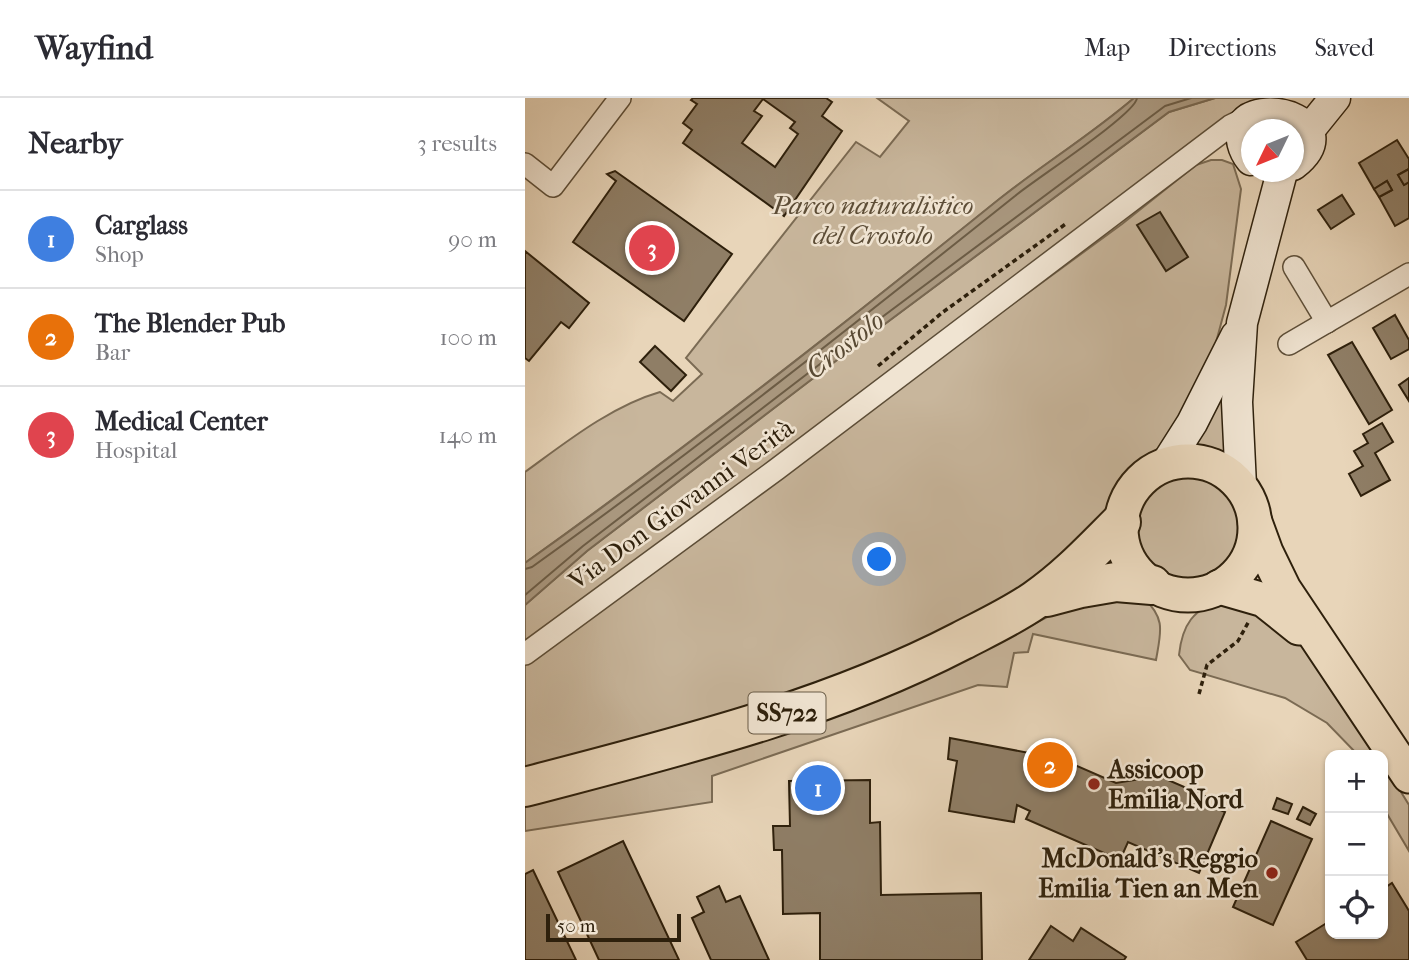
<!DOCTYPE html>
<html lang="en">
<head>
<meta charset="utf-8">
<style>
  body { margin:0; font-family:"IM FELL French Canon",serif; background:#f2f2f3; color:#2b2b33 }
  .controls { position:absolute; right:21px; bottom:21px; display:grid; overflow:hidden; border-radius:14px; box-shadow:0 2px 5px #0004 }
  .controls button { width:63px; height:63px; display:grid; place-items:center; padding:0; border:0; border-bottom:2px solid #e1e1e2; background:#fff; color:#2b2b33; font:35px sans-serif }
  .compass { position:absolute; left:716px; top:21px; width:63px; height:63px; border-radius:50%; background:#fff; box-shadow:0 2px 5px #0004; rotate:227deg }
  .scale { position:absolute; left:21px; bottom:18px; width:135px; box-sizing:border-box; padding-left:7px; border:4px solid #2e200c; border-top:0; font-size:19px; line-height:24px; white-space:nowrap; color:#2e200c; -webkit-text-stroke:5px #f0e4d2; paint-order:stroke }
  .you { position:absolute; left:355px; top:462px; width:24px; height:24px; margin:-18px; border:5px solid #fff; border-radius:50%; background:#1a73e8; box-shadow:0 0 0 10px #1a73e833 }
  .badge { display:grid; place-items:center; width:46px; height:46px; border-radius:50%; background:#d93025; color:#fff; font-size:23px; font-weight:700 }
  .pin { position:absolute; translate:-50% -50%; border:4px solid #fff; box-shadow:0 2px 7px #0006 }
  .list { margin:0; padding:0; list-style:none }
  h2 { display:flex; justify-content:space-between; align-items:center; height:91px; margin:0; padding:0 28px; font-size:30px }
  h2 small { font-size:23px; font-weight:400; color:#7c7c81 }
  .list li { display:grid; grid-template-columns:46px 1fr auto; gap:21px; align-items:center; box-sizing:border-box; height:98px; padding:0 28px; border-top:2px solid #e1e1e2 }
  .list b { display:block; font-size:26px; white-space:nowrap }
  .list p { margin:0; font-size:23px; white-space:nowrap; color:#7c7c81 }
  .list em { font-size:23px; font-style:normal; color:#7c7c81 }
  .icon { flex:none; width:38px; height:38px; fill:none; stroke:currentColor; stroke-width:2; stroke-linecap:round; stroke-linejoin:round }
  .map { position:relative; flex:none; width:884px; height:862px; overflow:hidden }
  header { display:flex; align-items:center; gap:42px; box-sizing:border-box; height:98px; padding:0 35px; background:#fff; border-bottom:2px solid #e1e1e2 }
  header strong { font-size:33px }
  nav { display:flex; gap:38px; margin-inline-start:auto; font-size:24px }
  main { display:flex }
  aside { flex:1; background:#fff }
  .map>svg:first-child { display:block }
  .green { fill:#c8b69c; stroke:#7b6b54; stroke-width:2 }
  .water { fill:#a9977e; stroke:#786750; stroke-width:2 }
  .lines { fill:none; stroke-linecap:round; stroke-linejoin:round }
  .shore { stroke:#6c5c45; stroke-width:2 }
  .building { fill:#8f7e66; stroke:#2e200c; stroke-width:2; fill-rule:evenodd }
  .street-casing { stroke:#5c4d37; stroke-width:24 }
  .secondary-casing { stroke:#2e200c; stroke-width:33 }
  .primary-casing { stroke:#2e200c; stroke-width:37 }
  .highway-casing { stroke:#2e200c; stroke-width:42 }
  .path { stroke:#2e200c; stroke-width:3.5; stroke-dasharray:5 3.5; stroke-linecap:butt }
  .street { stroke:#f0e4d2; stroke-width:21 }
  .secondary { stroke:#f0e4d2; stroke-width:30 }
  .primary { stroke:#e8d5b9; stroke-width:33 }
  .highway { stroke:#e8d5b9; stroke-width:38 }
  .poi-dot { fill:#8f2418; stroke:#f0e4d2; stroke-width:2.5 }
  .labels { text-anchor:middle; stroke-width:5; stroke-linejoin:round; paint-order:stroke }
  .shield { fill:#f0e4d2; stroke:#685b47; stroke-width:2 }
  .shield-label { font-size:24px; font-weight:bold; fill:#2e200c }
  .park-label { font-size:26px; font-style:italic; fill:#5c4d37; stroke:#f0e4d2 }
  .street-label { font-size:26px; fill:#2e200c; stroke:#f0e4d2 }
  .poi-label { font-size:26px; font-weight:bold; fill:#2e200c; stroke:#f0e4d2; text-anchor:start }
  .water-label { font-size:28px; font-style:italic; fill:#594a34; stroke:#f0e4d2 }
</style>
</head>
<body>
<header>
<strong>Wayfind</strong>
<nav><a>Map</a><a>Directions</a><a>Saved</a></nav>
</header>
<main>
<aside>
<h2>Nearby<small>3 results</small></h2>
<ul class="list">
<li><span class="badge" style="background:#3f7fe0">1</span><div><b>Carglass</b><p>Shop</p></div><em>90 m</em></li>
<li><span class="badge" style="background:#e8710a">2</span><div><b>The Blender Pub</b><p>Bar</p></div><em>100 m</em></li>
<li><span class="badge" style="background:#e0444e">3</span><div><b>Medical Center</b><p>Hospital</p></div><em>140 m</em></li>
</ul>
</aside>
<div class="map">
<svg width="884" height="862" viewBox="0 0 884 862">
  <rect width="100%" height="100%" fill="#e8d5b9"/>
  <filter id="stains"><feTurbulence type="fractalNoise" baseFrequency=".00286" numOctaves="4"/><feColorMatrix values="0 0 0 0 .2 0 0 0 0 .09 0 0 0 0 .02 0 0 0 .5 -.17"/></filter>
  <radialGradient id="worn" r=".72"><stop offset=".6" stop-color="#630" stop-opacity="0"/><stop offset="1" stop-color="#630" stop-opacity=".3"/></radialGradient>
  <g class="green">
    <path d="M352,0H609C567,36 520,65 477,99C321,225 163,348 0,465V374C40,345 86,308 135,294L148,303L177,276L161,260L331,44L355,59L384,23Z"/>
    <polygon points="690,0 732,0 0,548 0,507 62,453 329,249 644,14"/>
    <polygon points="686,62 697,62 708,66 716,91 701,207 686,263 639,353 613,371 596,391 578,425 564,442 412,547 0,682 0,567 24,545 597,126 671,67"/>
    <polygon points="707,250 701,360 680,351 661,350"/>
    <circle cx="662" cy="431" r="55"/>
    <path d="M579,497L618,499C641,521 636,533 631,562L508,536L503,554L489,555L482,589L453,587L187,678V704L0,733V702L453,555L528,516Z"/>
    <path d="M698,504L717,507L782,550L853,657H833L802,625L760,600L665,572L654,557C657,528 668,509 698,504Z"/>
    <polygon points="858,665 884,707 884,753 858,709"/>
  </g>
  <path class="water" d="M609,0H690L644,14L329,249L62,453L0,507V465C162,350 318,227 473,102C517,67 566,37 609,0Z"/>
  <g class="lines">
    <g class="shore">
      <path d="M0,471L7,469C172,351 331,225 490,98C509,82 611,16 612,0"/>
      <polyline points="0,497 58,448 325,243 640,8 666,0"/>
    </g>
  </g>
  <g class="building">
    <path d="M168,0H301L307,4L297,18L317,33L259,118L158,45L167,32L158,25L172,6L166,2ZM238,1L270,24L265,30L273,36L250,69L217,45L237,18L229,13Z"/>
    <polygon points="872,42 884,61 884,71 873,77 879,87 884,84 884,120 870,128 854,99 867,92 862,83 849,91 834,65"/>
    <polygon points="884,71 884,84 879,87 873,77"/>
    <polygon points="90,73 207,156 159,223 48,144 91,83 82,76"/>
    <polygon points="862,83 867,92 854,99 849,91"/>
    <polygon points="817,97 829,116 806,131 793,112"/>
    <polygon points="635,114 663,159 641,173 612,127"/>
    <polygon points="0,153 64,205 44,230 36,224 4,263 0,260"/>
    <polygon points="870,217 884,242 884,251 866,261 848,230"/>
    <polygon points="827,244 867,312 844,326 803,257"/>
    <polygon points="130,248 161,277 146,293 115,264"/>
    <polygon points="884,280 884,303 874,287"/>
    <polygon points="857,325 868,344 850,355 865,382 836,398 824,376 838,368 829,353 843,345 838,336"/>
    <polygon points="425,640 536,661 591,685 634,678 680,698 677,704 700,714 674,775 603,744 595,762 501,721 505,713 492,707 489,724 424,713 432,663 423,661"/>
    <polygon points="345,682 345,725 355,724 356,797 456,795 457,862 295,862 295,815 258,816 257,752 249,752 248,728 265,728 264,683"/>
    <polygon points="752,700 767,706 763,716 748,711"/>
    <polygon points="778,709 791,716 785,727 772,721"/>
    <polygon points="746,723 787,741 748,827 708,809"/>
    <polygon points="98,743 154,862 74,862 33,774"/>
    <polygon points="8,772 51,862 0,862 0,776"/>
    <polygon points="867,785 884,813 884,862 782,862 771,844 805,823 805,836 858,836 858,791"/>
    <polygon points="194,788 201,804 215,798 244,862 186,862 167,820 179,814 172,799"/>
    <polygon points="526,828 548,843 556,830 601,859 599,862 504,862"/>
  </g>
  <g class="lines">
    <g class="street-casing">
      <g id="street">
        <polyline points="0,66 28,88 95,0"/>
        <polyline points="769,169 802,224"/>
        <polyline points="764,246 884,176"/>
        <polyline points="0,556 252,371 705,28 721,20"/>
      </g>
    </g>
    <g class="secondary-casing">
      <g id="secondary">
        <polyline points="785,31 810,0"/>
        <path d="M726,62C718,52 714,39 718,26C738,0 821,26 768,67"/>
        <polyline points="641,366 667,325 711,238"/>
        <polyline points="716,388 712,304 717,225 757,74"/>
      </g>
    </g>
    <g class="primary-casing">
      <g id="primary">
        <circle cx="663" cy="430" r="67"/>
        <polyline points="730,424 741,454 759,491 884,678"/>
        <polyline points="694,489 739,502 774,530"/>
      </g>
    </g>
    <g class="highway-casing">
      <g id="highway">
        <polyline points="522,499 556,490 591,484 627,487"/>
        <path d="M0,689C148,650 299,614 436,543C461,530 487,518 510,502C542,480 569,451 596,424"/>
      </g>
    </g>
    <g class="path">
      <polyline points="353,268 418,214 542,125"/>
      <polyline points="674,596 682,567 713,543 724,523"/>
    </g>
    <use href="#street" class="street"/>
    <use href="#secondary" class="secondary"/>
    <use href="#primary" class="primary"/>
    <use href="#highway" class="highway"/>
  </g>
  <g class="poi-dot">
    <circle cx="569" cy="686" r="7"/>
    <circle cx="747" cy="775" r="7"/>
  </g>
  <g class="labels">
    <rect class="shield" x="223.5" y="594.5" width="77" height="41" rx="5"/>
    <g class="shield-label">
      <text x="262" y="623">SS722</text>
    </g>
    <g class="park-label">
      <text x="348" y="116">Parco naturalistico<tspan x="348" dy="30">del Crostolo</tspan></text>
    </g>
    <g class="street-label">
      <text transform="translate(156 406) rotate(-36)" y="9">Via Don Giovanni Verità</text>
    </g>
    <g class="poi-label">
      <text x="583" y="680">Assicoop<tspan x="583" dy="30">Emilia Nord</tspan></text>
      <text x="733" y="769" text-anchor="end">McDonald's Reggio<tspan x="733" dy="30">Emilia Tien an Men</tspan></text>
    </g>
    <g class="water-label">
      <text transform="translate(319 246) rotate(-38)" y="10">Crostolo</text>
    </g>
  </g>
  <rect width="100%" height="100%" filter="url(#stains)"/>
  <rect width="100%" height="100%" fill="url(#worn)"/>
</svg>
<div class="controls">
<button>+</button>
<button>−</button>
<button><svg class="icon" aria-label="locate" viewBox="0 0 24 24"><circle cx="12" cy="12" r="6"/><path d="M12 2v4M12 18v4M2 12h4M18 12h4"/></svg></button>
</div>
<svg class="compass" viewBox="-18 -18 36 36"><path d="M0-13l5 13h-10z" fill="#e53935"/><path d="M0 13l5-13h-10z" fill="#7c7c81"/></svg>
<div class="scale">50 m</div>
<div class="you"></div>
<div class="pin badge" style="left:293px;top:690px;background:#3f7fe0">1</div>
<div class="pin badge" style="left:525px;top:667px;background:#e8710a">2</div>
<div class="pin badge" style="left:127px;top:150px;background:#e0444e">3</div>
</div>
</main>
</body>
</html>
